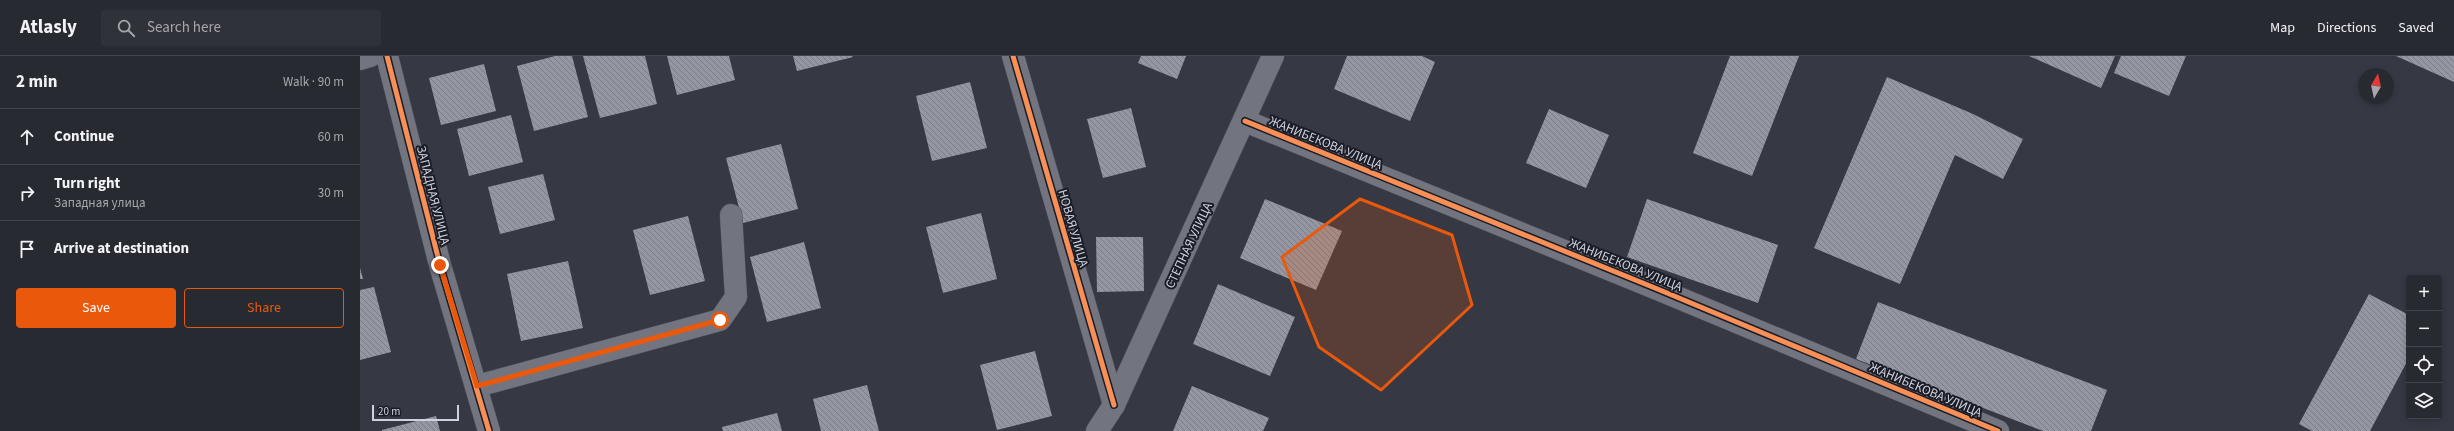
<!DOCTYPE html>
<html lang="en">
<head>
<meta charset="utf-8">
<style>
  body { margin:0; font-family:"Source Sans 3",sans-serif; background:#30323a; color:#f1f3f6 }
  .controls { position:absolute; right:12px; bottom:12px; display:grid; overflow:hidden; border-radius:4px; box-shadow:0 2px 6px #0003 }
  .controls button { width:36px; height:36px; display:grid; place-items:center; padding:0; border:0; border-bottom:1px solid #44464d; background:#282a32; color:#f1f3f6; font:20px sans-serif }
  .compass { position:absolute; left:1998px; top:12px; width:36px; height:36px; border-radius:50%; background:#282a32; box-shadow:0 2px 6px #0003; rotate:9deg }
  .scale { position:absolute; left:12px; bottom:10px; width:87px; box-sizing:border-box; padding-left:4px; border:2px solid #cfd1de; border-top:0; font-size:11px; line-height:14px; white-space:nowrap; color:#cfd1de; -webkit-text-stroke:3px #1b1d26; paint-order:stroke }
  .stop { position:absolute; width:12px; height:12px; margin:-9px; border:3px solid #ea580c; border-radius:50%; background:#fff }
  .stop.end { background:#ea580c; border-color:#fff; box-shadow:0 1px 4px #0008 }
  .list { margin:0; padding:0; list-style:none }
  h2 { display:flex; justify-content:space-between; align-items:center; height:52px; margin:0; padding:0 16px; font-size:17px }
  h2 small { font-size:13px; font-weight:400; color:#a5a7ac }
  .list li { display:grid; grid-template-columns:26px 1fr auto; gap:12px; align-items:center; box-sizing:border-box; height:56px; padding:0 16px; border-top:1px solid #44464d }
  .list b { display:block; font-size:15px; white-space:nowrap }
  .list p { margin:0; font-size:13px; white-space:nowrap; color:#a5a7ac }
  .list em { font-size:13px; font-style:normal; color:#a5a7ac }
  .actions { display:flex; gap:8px; padding:12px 16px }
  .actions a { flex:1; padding:9px 0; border:1px solid #ea580c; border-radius:4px; text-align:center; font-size:14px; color:#ea580c }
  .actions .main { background:#ea580c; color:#fff }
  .icon { flex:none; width:22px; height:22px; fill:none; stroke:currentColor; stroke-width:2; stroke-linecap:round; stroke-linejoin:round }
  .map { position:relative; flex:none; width:2094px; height:375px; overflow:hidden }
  header { display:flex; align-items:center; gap:24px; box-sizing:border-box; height:56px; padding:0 20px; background:#282a32; border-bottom:1px solid #44464d }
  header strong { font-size:19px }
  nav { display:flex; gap:22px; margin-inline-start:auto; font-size:14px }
  .search { width:280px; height:36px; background:#30323a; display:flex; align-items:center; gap:10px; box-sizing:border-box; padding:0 14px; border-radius:4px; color:#a5a7ac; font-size:15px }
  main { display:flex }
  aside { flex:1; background:#282a32 }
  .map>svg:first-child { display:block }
  .building { fill:url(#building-back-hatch) }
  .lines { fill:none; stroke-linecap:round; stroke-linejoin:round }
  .minor-casing { stroke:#52545e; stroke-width:23 }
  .major-casing { stroke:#52545e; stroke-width:23 }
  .minor { stroke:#72747f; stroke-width:22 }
  .major { stroke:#72747f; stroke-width:22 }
  .cycleway-casing { stroke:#1b1d26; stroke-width:8 }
  .cycleway { stroke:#f78f57; stroke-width:5 }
  .route { stroke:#ea580c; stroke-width:5 }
  .marked { fill:#e8590c; fill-opacity:0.2; stroke:#e8590c; stroke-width:3; stroke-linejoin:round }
  .labels { text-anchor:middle; stroke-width:4; stroke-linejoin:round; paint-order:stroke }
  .street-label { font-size:13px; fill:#cfd1de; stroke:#1b1d26 }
</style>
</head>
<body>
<header>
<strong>Atlasly</strong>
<div class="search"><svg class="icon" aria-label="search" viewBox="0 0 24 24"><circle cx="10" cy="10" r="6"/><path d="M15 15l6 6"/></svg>Search here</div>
<nav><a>Map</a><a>Directions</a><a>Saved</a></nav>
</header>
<main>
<aside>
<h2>2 min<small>Walk · 90 m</small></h2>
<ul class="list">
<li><svg class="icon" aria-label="ahead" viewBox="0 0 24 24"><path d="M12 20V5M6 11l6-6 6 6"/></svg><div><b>Continue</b></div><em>60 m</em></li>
<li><svg class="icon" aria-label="right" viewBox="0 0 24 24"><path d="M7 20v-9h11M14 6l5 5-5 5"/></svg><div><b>Turn right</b><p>Западная улица</p></div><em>30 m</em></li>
<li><svg class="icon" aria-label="arrive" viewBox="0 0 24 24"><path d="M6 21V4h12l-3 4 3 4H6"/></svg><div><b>Arrive at destination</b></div></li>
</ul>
<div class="actions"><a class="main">Save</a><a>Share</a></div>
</aside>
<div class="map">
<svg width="2094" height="375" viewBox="0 0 2094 375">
  <defs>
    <pattern id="building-back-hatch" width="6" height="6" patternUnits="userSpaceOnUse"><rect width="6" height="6" fill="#9496a2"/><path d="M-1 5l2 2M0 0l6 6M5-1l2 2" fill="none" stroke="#7a7c86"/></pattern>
  </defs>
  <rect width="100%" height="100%" fill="#363843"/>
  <g class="building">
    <polygon points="195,0 212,0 228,61 174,75 157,10"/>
    <polygon points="223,0 285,0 297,48 240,62"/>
    <polygon points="307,0 369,0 375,24 317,39"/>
    <polygon points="433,0 492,0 493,1 437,15"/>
    <polygon points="781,0 826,0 817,23 778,7"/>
    <polygon points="987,0 1062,0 1075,6 1050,65 974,33"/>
    <polygon points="1370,0 1439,0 1392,120 1333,97"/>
    <polygon points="1669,0 1755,0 1741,32"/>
    <polygon points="1761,0 1826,0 1809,40 1754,17"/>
    <polygon points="2036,0 2094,0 2094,26"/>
    <polygon points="124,8 136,55 81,69 69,22"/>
    <polygon points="1527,21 1613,58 1663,83 1643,123 1595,99 1540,228 1454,192"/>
    <polygon points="610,26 627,92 572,105 556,40"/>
    <polygon points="771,52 786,111 743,122 727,63"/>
    <polygon points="1189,53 1249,79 1226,132 1166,107"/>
    <polygon points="151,59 163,106 109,120 97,73"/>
    <polygon points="421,88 438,153 383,167 366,102"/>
    <polygon points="183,118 195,164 140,178 128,131"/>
    <polygon points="905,143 982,175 956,234 880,202"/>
    <polygon points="1287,143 1418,189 1398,247 1267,201"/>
    <polygon points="621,157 637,223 583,237 566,171"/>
    <polygon points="328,160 345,225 290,239 273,174"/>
    <polygon points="736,181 783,181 784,235 737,236"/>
    <polygon points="444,186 461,252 407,266 390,201"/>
    <polygon points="208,205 223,272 161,285 147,218"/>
    <polygon points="0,212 3,223 0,223"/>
    <polygon points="858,228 935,261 910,320 833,288"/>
    <polygon points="14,231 31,296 0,304 0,234"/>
    <polygon points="2009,238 2049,259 2049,302 2010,375 1952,375 1939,368"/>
    <polygon points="1518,246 1747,334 1731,375 1683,375 1496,303"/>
    <polygon points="675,295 692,360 637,374 620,309"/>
    <polygon points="507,329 519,375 461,375 453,343"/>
    <polygon points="832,330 909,362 903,375 813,375"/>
    <polygon points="417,357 422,375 363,375 362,371"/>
    <polygon points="76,360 80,375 22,375 22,374"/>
  </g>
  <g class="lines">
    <g class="minor-casing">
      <g id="minor">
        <polyline points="27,0 80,209 129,375"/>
        <polyline points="653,0 754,349"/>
        <polyline points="0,3 10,0"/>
        <polyline points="885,65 1295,232 1638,375"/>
        <polyline points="117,330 360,264 376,241 371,159"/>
      </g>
    </g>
    <g class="major-casing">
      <polyline id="major" points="737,375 754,349 913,0"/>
    </g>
    <use href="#minor" class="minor"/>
    <use href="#major" class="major"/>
    <g class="cycleway-casing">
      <g id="cycleway">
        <polyline points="27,0 80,209 129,375"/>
        <polyline points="653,0 754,349"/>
        <polyline points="885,65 1295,232 1638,375"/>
      </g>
    </g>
    <use href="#cycleway" class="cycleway"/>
  </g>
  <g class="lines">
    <polyline class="route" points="80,209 117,330 360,264"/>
  </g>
  <path class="marked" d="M1000,143L1092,179L1112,249L1021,334L959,291L922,201Z"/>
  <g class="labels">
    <g class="street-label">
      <text transform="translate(966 86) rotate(22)" y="5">ЖАНИБЕКОВА УЛИЦА</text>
      <text transform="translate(74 139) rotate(76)" y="5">ЗАПАДНАЯ УЛИЦА</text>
      <text transform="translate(714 172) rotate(74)" y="5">НОВАЯ УЛИЦА</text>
      <text transform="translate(828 189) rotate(-65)" y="5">СТЕПНАЯ УЛИЦА</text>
      <text transform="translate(1266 208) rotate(22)" y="5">ЖАНИБЕКОВА УЛИЦА</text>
      <text transform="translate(1566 333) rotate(23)" y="5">ЖАНИБЕКОВА УЛИЦА</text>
    </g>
  </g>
</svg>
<div class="controls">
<button>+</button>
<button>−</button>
<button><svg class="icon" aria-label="locate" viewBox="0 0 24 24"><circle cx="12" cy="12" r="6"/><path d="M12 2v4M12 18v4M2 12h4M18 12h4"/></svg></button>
<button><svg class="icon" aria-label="layers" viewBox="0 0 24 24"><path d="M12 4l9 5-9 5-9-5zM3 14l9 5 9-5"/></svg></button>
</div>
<svg class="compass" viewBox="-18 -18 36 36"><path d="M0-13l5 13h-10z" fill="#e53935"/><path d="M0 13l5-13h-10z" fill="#a5a7ac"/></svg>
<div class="scale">20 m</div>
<div class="stop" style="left:360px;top:264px"></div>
<div class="stop end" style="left:80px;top:209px"></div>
</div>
</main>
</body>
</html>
